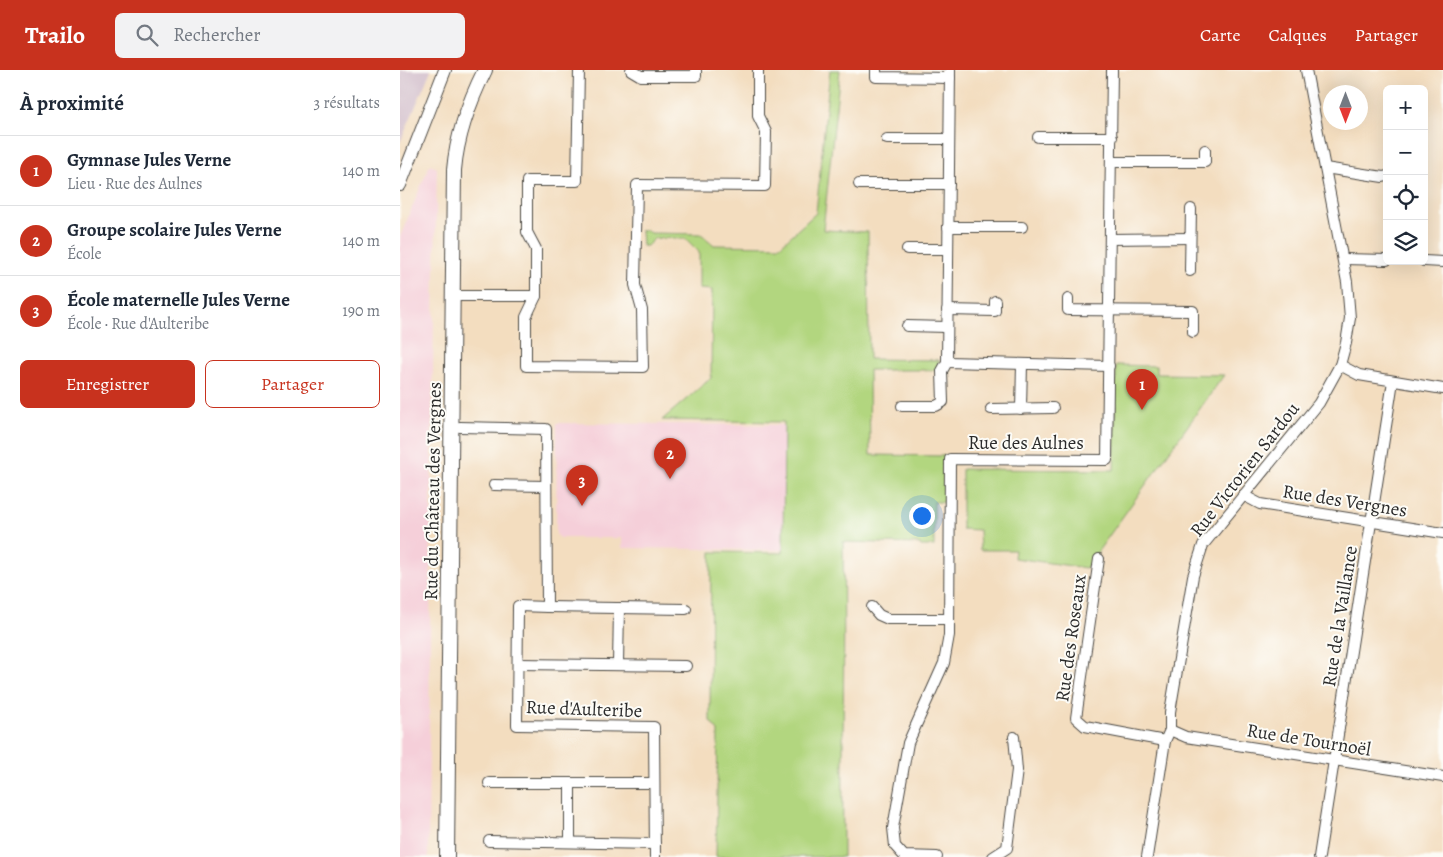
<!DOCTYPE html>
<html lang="fr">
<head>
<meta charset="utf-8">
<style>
  body { margin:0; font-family:Alegreya,serif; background:#f2f2f3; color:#1f2937 }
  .controls { position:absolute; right:15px; top:15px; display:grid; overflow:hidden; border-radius:8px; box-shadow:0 5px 20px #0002 }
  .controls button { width:45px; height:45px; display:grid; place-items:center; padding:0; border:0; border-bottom:1px solid #e0e1e3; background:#fff; color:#1f2937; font:25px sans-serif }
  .compass { position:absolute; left:923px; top:15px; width:45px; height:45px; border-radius:50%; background:#fff; box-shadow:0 5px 20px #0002; rotate:180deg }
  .you { position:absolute; left:521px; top:445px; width:18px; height:18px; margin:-12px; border:4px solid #fff; border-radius:50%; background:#1a73e8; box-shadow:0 0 0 8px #1a73e833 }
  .badge { display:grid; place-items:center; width:32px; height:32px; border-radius:50%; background:#c8321e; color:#fff; font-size:16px; font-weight:700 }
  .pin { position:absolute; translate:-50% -41px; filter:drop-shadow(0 1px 2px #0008) }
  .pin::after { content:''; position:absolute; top:26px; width:18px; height:15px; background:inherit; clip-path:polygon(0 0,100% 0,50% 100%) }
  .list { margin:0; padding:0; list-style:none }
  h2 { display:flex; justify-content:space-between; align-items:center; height:65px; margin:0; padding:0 20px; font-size:21px }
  h2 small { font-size:16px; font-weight:400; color:#747a83 }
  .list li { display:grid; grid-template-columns:32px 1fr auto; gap:15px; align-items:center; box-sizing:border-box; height:70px; padding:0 20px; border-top:1px solid #e0e1e3 }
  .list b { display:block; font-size:19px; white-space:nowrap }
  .list p { margin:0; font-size:16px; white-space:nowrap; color:#747a83 }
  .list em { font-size:16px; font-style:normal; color:#747a83 }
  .actions { display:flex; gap:10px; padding:15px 20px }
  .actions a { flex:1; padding:11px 0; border:1px solid #c8321e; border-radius:8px; text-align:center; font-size:18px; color:#c8321e }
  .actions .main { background:#c8321e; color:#fff }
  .icon { flex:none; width:28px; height:28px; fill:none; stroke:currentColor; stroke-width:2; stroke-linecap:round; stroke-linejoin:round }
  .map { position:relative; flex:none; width:1043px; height:787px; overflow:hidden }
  header { display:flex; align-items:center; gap:30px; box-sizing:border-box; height:70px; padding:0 25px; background:#c8321e; color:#fff }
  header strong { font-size:24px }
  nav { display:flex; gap:28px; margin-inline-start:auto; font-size:18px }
  .search { width:350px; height:45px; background:#f2f2f3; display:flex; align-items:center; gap:12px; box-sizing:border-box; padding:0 18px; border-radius:8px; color:#747a83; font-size:19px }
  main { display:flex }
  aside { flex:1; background:#fff }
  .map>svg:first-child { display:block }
  .built { fill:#f5cfd9 }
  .industrial { fill:#d1bdcb }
  .green { fill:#b2d67f; stroke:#6e8055 }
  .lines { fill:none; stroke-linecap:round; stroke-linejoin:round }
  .minor-casing { stroke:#494641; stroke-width:12 }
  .tertiary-casing { stroke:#494641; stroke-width:14 }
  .secondary-casing { stroke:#494641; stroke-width:16 }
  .minor { stroke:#fff; stroke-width:10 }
  .tertiary { stroke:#fff; stroke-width:12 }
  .secondary { stroke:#fff; stroke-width:14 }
  .labels { text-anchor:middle; stroke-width:4; stroke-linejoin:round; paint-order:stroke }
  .street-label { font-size:19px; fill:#2b2b2b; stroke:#fdfcf7 }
</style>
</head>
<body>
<header>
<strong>Trailo</strong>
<div class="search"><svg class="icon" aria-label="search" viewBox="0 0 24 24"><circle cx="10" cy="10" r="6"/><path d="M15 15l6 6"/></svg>Rechercher</div>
<nav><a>Carte</a><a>Calques</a><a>Partager</a></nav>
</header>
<main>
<aside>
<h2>À proximité<small>3 résultats</small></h2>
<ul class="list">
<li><span class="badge">1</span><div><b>Gymnase Jules Verne</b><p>Lieu · Rue des Aulnes</p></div><em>140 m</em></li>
<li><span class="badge">2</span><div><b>Groupe scolaire Jules Verne</b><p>École</p></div><em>140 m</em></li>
<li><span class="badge">3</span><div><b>École maternelle Jules Verne</b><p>École · Rue d'Aulteribe</p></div><em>190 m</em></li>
</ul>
<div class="actions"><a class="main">Enregistrer</a><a>Partager</a></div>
</aside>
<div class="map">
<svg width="1043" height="787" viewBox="0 0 1043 787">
  <rect width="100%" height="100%" fill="#fdfcf7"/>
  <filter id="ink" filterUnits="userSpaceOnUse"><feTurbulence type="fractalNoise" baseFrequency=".02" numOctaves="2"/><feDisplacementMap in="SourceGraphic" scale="10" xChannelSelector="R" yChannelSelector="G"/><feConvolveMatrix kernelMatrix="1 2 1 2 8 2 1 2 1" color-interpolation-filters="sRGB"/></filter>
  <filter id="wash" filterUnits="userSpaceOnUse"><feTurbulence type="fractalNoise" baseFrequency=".0096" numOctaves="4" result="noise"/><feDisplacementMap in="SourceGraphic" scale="20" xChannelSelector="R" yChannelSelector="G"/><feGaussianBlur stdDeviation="1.12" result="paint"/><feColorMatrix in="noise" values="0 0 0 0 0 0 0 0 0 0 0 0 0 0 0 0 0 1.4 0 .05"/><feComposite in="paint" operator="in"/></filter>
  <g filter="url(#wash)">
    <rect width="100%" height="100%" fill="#f3ddbf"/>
    <g class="built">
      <polygon points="30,94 37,98 32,349 28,787 0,787 0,167"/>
      <polygon points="157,353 384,355 383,480 222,478 222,468 160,468 156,464"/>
    </g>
    <polygon class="industrial" points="0,0 31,0 0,73"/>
    <g class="green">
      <path d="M430,0H440L423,160L468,162L469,289L539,290V300H469L470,385L550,386V432H534V476H521L520,474L443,472C445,577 442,682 443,787H316L318,661L310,651L311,482L383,483L384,352L262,350L311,308L312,220L299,219V182L286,169L255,168L247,176H242L241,160H246L250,163L301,164L314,175L380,176L416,143Z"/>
      <polygon points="716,295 757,296 757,304 824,305 686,498 614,488 615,480 580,480 579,460 562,459 562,399 714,400"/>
    </g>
  </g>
  <g filter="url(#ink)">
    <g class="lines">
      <g class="minor-casing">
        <g id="minor">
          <polyline points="179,0 177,111 127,111 127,162 136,179 136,226 126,247 126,296 243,297 242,240 235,215 237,115 365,116 366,62 358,46 358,0"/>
          <polyline points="231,0 241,6 296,6 296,0"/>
          <polyline points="476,0 476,7 550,8"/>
          <polyline points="638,67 712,67"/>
          <polyline points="487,69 549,69"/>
          <polyline points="711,92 805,92 805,80"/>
          <polyline points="925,98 983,107 987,106"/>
          <polyline points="459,114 549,114"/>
          <polyline points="548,157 622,157"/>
          <polyline points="710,169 790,168"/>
          <polyline points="507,179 548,179"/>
          <polyline points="943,189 987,190"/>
          <polyline points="1024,191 1043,192"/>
          <polyline points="790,201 791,139"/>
          <polyline points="53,226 136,226"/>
          <polyline points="668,229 668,240 793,241 793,262"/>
          <polyline points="547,240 595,241 595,231"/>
          <polyline points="507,256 547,257"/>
          <polyline points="547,292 709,296"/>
          <polyline points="940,295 959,305 1043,319"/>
          <polyline points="502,336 536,336 543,332 542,301 547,292 550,0"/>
          <polyline points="591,339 653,338"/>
          <polyline points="621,339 622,294"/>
          <polyline points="60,357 146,359 147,537 118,536 117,655 254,657 255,787"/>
          <polyline points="94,415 146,416"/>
          <polyline points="843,425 860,434 1043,463"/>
          <polyline points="699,489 676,648 685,656 765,671"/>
          <polyline points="147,537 286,539"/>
          <polyline points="472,537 479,545 488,549 548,549"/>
          <polyline points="118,594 286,596"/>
          <polyline points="218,595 219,538"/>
          <polyline points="770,660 786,667 1043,707"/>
          <polyline points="89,713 254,713"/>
          <polyline points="89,771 255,774"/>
          <polyline points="170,772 170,714"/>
          <polyline points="537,787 504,786 495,776 493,758 508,673 544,593 549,565 550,389 707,390 712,0"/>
          <polyline points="593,787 607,778 617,700 614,667"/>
          <polyline points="747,787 765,671 770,660 770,642 793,506 803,475 919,333 940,295 946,273 950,248 947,212 906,0"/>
          <polyline points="919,787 993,311"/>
        </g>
      </g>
      <g class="tertiary-casing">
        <polyline id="tertiary" points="0,115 45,0"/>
      </g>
      <g class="secondary-casing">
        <path id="secondary" d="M47,787L54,100C57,64 69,32 85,0"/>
      </g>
      <use href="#minor" class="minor"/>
      <use href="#tertiary" class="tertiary"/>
      <use href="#secondary" class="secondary"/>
    </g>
  </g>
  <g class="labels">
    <g class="street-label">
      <text x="626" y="379">Rue des Aulnes</text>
      <text transform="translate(844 399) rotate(-52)" y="7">Rue Victorien Sardou</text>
      <text transform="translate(32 421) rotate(-89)" y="7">Rue du Château des Vergnes</text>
      <text transform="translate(945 430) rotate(9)" y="7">Rue des Vergnes</text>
      <text transform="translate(939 546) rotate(-81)" y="7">Rue de la Vaillance</text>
      <text transform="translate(670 568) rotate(-82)" y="7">Rue des Roseaux</text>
      <text transform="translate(184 638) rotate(2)" y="7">Rue d'Aulteribe</text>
      <text transform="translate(909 669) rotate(9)" y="7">Rue de Tournoël</text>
    </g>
  </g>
</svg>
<div class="controls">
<button>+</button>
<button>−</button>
<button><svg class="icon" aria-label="locate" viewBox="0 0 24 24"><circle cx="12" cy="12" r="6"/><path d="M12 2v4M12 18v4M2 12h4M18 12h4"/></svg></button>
<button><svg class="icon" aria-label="layers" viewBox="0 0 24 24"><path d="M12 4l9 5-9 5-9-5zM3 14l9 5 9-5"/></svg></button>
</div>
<svg class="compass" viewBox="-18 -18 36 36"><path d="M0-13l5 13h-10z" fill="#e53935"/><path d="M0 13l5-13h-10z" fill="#747a83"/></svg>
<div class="you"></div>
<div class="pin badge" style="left:742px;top:340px">1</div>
<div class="pin badge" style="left:270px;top:409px">2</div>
<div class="pin badge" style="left:182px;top:436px">3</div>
</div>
</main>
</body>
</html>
